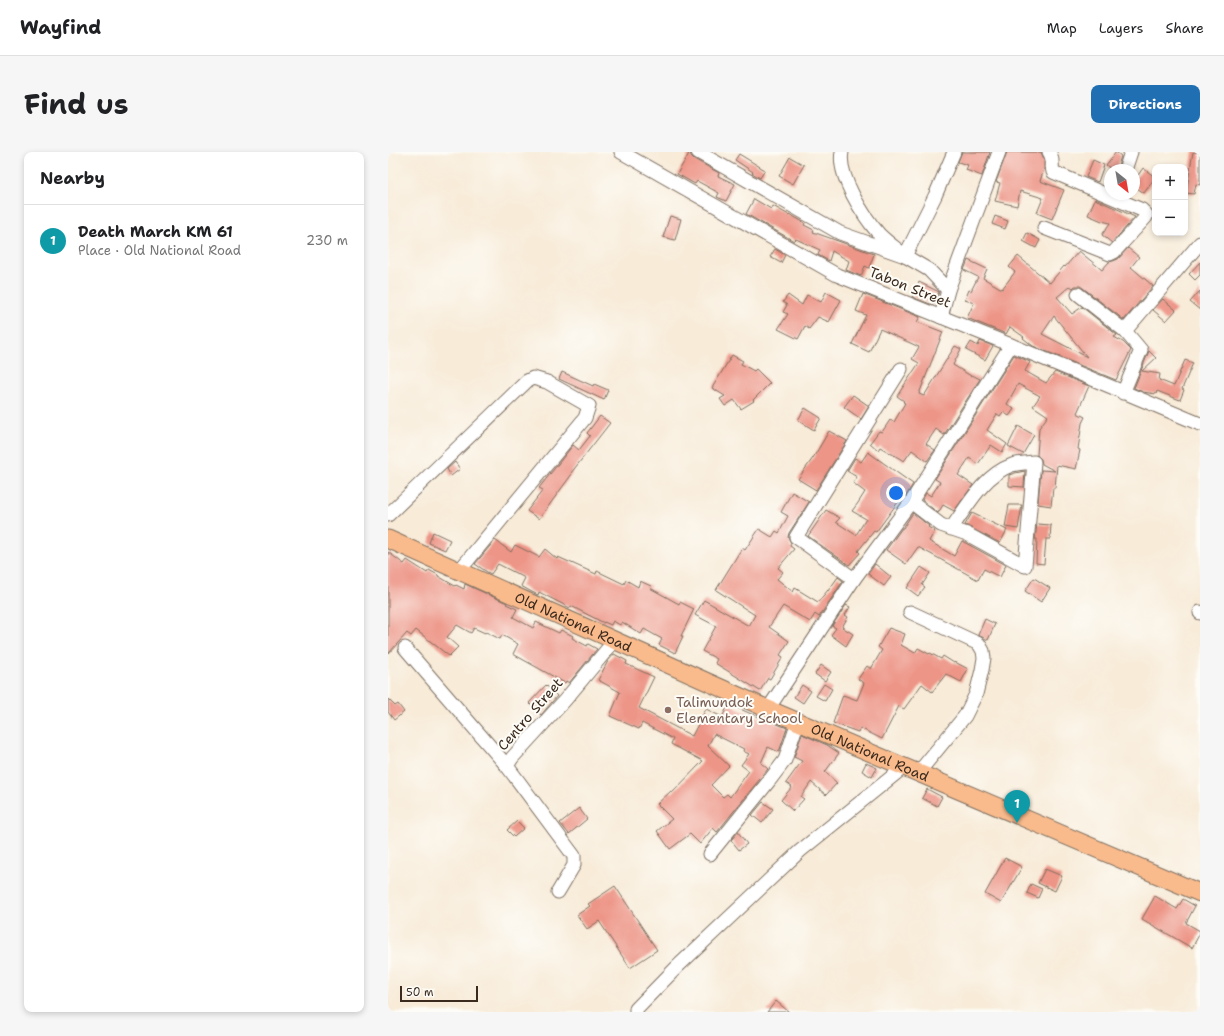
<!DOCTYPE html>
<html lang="en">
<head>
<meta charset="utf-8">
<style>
  body { margin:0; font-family:"Shantell Sans",sans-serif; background:#f6f6f6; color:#202124 }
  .controls { position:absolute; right:12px; top:12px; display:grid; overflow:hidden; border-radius:8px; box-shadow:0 2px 6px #0003 }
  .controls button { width:36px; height:36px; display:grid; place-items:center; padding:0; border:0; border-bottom:1px solid #e0e0e0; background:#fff; color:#202124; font:20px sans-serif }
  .compass { position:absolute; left:716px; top:12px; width:36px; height:36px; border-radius:50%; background:#fff; box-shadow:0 2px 6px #0003; rotate:149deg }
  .scale { position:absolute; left:12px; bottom:10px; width:78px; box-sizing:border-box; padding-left:4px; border:2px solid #3b2a1e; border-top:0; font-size:11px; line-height:14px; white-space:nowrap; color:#3b2a1e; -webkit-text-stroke:3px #fdfcf7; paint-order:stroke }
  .you { position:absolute; left:508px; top:341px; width:14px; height:14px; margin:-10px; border:3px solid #fff; border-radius:50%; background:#1a73e8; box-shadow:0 0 0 6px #1a73e833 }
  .badge { display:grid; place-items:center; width:26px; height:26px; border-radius:50%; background:#1f6fb2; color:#fff; font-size:13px; font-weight:700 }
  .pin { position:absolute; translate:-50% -33px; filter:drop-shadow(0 1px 2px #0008) }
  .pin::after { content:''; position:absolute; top:21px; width:14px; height:12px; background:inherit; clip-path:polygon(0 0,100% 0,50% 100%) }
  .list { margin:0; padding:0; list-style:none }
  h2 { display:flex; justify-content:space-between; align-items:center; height:52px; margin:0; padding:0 16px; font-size:17px }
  h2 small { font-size:13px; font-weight:400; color:#757577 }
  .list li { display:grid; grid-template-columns:26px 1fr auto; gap:12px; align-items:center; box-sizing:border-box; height:72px; padding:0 16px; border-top:1px solid #e0e0e0 }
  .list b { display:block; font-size:15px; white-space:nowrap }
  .list p { margin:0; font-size:13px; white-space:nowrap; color:#757577 }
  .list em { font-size:13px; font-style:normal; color:#757577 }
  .map { position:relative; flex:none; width:812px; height:860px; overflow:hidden; border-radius:8px }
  header { display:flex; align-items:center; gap:24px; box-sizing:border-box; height:56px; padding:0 20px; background:#fff; border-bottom:1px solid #e0e0e0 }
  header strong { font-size:19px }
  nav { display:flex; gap:22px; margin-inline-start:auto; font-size:14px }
  .intro { display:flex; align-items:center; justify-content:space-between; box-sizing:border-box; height:96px; padding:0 24px }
  h1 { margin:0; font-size:28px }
  .button { padding:10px 18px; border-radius:8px; background:#1f6fb2; color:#fff; font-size:14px; font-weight:700 }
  main { display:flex; gap:24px; padding:0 24px }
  aside { flex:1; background:#fff; border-radius:8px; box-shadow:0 2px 6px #0003 }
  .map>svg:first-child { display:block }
  .building { fill:#ed9587; fill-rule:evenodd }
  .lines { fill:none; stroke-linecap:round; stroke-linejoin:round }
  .minor-casing { stroke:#7d6e5f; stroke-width:15 }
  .major-casing { stroke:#7d6e5f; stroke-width:19 }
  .minor { stroke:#fff; stroke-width:13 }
  .major { stroke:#fabb8c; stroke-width:17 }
  .education-dot { fill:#8d6e63; stroke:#fdfcf7; stroke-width:1.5 }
  .labels { text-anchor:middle; stroke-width:4; stroke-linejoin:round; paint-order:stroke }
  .street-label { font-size:14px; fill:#3b2a1e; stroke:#fdfcf7 }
  .education-label { font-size:14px; fill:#785e54; stroke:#fdfcf7; text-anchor:start }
</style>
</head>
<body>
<header>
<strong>Wayfind</strong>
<nav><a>Map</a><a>Layers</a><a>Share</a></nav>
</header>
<div class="intro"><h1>Find us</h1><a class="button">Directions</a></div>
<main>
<aside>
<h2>Nearby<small></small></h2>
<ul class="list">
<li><span class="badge" style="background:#0f9aa8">1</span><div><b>Death March KM 61</b><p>Place · Old National Road</p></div><em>230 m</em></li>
</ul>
</aside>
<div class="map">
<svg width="812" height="860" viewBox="0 0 812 860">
  <rect width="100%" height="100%" fill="#fdfcf7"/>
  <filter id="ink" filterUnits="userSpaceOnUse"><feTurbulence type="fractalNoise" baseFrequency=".025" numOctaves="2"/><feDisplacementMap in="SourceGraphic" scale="8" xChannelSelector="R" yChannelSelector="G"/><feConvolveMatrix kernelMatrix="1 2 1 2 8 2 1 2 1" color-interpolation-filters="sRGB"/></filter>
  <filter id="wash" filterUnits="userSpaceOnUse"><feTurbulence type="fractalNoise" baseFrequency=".012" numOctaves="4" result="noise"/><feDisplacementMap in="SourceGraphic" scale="16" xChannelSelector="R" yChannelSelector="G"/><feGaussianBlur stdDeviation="0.9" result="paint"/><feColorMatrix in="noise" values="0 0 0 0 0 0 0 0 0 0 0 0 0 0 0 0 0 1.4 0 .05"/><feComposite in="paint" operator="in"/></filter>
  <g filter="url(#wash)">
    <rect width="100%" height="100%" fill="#f8ebd8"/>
    <g id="blocks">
      <g class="building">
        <polygon points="302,0 303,4 306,7 331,21 330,24 347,32 338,49 329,45 331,41 309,29 307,32 289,22"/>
        <polygon points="574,0 602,0 594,24 578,18 580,13 570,10"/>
        <polygon points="619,0 653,0 656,7 656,17 652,29 676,38 664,67 649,61 655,46 632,39 629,54 607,49 612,31 608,30"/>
        <polygon points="728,0 733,4 729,18 724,18 718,13"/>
        <polygon points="805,0 812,0 812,33 808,32 806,42 798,41"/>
        <polygon points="351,2 377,18 372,26 364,21 365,20 347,8"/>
        <polygon points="402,5 416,13 405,32 391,24"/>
        <polygon points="705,8 716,13 710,30 698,25"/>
        <polygon points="755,16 767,25 767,26 756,41 746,34 746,29"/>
        <polygon points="366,47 383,57 385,54 401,63 401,62 417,71 416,73 426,78 425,80 486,102 481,116 477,114 473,124 458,118 461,109 444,99 441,109 430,103 432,98 408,87 406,89 358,62"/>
        <polygon points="707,47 747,65 724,91 714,83 722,71 714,69 700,63"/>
        <polygon points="282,64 293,67 287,88 275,85"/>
        <polygon points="607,64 620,69 617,77 604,72"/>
        <polygon points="639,81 652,88 648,96 635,89"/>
        <path d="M740,96L751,105L743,115L765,134L736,168L695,136L692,134H687L685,136L682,134L669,145L684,162L694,155L729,183L726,185L735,190L743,198L728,228L645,194L635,186L636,185L622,175L618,182L579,166L586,151L577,148L581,138L583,139L590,125L576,118L580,108L599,117L595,126L614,137L627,120L621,115L630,104L662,131L676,114L677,115L691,99L714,118L721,110L725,109L730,107ZM666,164L699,205L654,182Z"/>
        <polygon points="387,97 397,103 393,111 382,105"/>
        <polygon points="812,110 812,123 807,128 801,122"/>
        <polygon points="531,130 551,140 545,153 524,145"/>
        <polygon points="812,139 812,158 802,150"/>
        <polygon points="438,140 453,148 441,170 430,165 421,177 417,174 410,187 390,177 400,162 395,160 399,153 395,150 400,143 414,153 419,143 433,150"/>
        <polygon points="475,142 532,165 529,170 555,180 531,242 536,244 567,194 573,197 565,213 583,224 584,223 592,227 556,283 548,277 538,292 547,298 539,309 524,298 516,309 492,295 490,298 482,291 491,279 494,280 502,268 506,270 517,251 515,250 516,249 509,244 531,211 524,207 531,195 492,177 481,200 464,192 478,163 468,159"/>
        <polygon points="775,147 788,158 778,169 765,158"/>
        <polygon points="592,189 605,194 597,208 578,198 583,190 590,194"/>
        <polygon points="761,199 768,206 754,219 772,222 771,228 786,234 797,208 805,211 794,237 796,238 792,248 769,239 768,242 755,240 746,236"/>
        <polygon points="344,203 355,209 353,212 366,219 368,217 382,231 365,248 366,249 353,257 346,248 337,254 332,247 337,244 324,236"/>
        <polygon points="626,203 642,210 637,219 658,231 667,220 701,234 689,261 697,265 694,271 690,297 692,298 688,317 669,313 667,336 665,336 663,354 650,352 653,318 667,319 654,312 653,307 649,303 651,276 660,264 645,254 652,244 630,232 619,252 626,257 621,264 615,260 612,264 609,262 599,278 619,292 614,300 603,293 590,312 581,306 570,323 585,333 566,359 555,353 550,361 534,348 538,341 543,344 552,330 547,327"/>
        <polygon points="174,220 205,234 206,232 220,238 216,248 171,227"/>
        <polygon points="465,243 481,254 473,267 456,255"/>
        <polygon points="417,256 433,266 426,278 410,268"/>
        <polygon points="212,264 222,271 183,321 184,322 151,367 139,359 155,338 151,336 185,293 191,298 202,284 199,281"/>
        <polygon points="630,274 646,283 635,302 620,294"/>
        <polygon points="441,279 459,289 428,338 410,327 425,306"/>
        <polygon points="480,300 525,332 518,344 516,342 488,380 486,379 470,399 472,401 461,413 420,384 438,358 452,366 448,370 468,383 478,367 464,359 470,351 477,340 465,331 469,325 459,319 467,306 473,310"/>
        <polygon points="67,310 72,317 63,324 59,317"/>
        <polygon points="637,319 636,335 621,334 621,323 627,321"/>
        <polygon points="404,340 421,350 401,381 400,385 403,391 402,394 406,397 390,416 395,420 389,427 405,440 407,436 430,450 440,438 440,439 450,425 455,429 431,465 427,462 422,470 395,454 381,475 401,489 392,503 395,505 382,527 380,526 372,539 327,511 329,507 314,499 328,474 307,463 316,448 361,474 367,463 328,438 354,396 357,398 371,377 384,385 388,379 391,381 400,364 393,360"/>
        <polygon points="621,353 634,353 630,377 617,375"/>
        <polygon points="525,361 541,374 540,375 547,379 541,389 566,404 574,389 618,413 612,425 596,417 590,428 530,395 518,412 498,398 514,376 515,376"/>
        <polygon points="584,361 619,378 612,391 577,373"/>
        <polygon points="649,372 663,373 662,387 658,387 656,412 648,411 649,387 647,387"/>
        <polygon points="45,380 62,388 57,398 41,391"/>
        <polygon points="107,388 123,400 127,393 151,405 157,397 169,407 170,405 208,422 209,419 236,432 238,428 250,435 252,429 263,434 262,436 291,452 292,450 306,457 293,484 295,484 287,501 271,493 274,487 256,477 253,482 234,470 232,473 225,469 223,473 216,470 216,471 183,454 182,456 151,440 150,443 142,439 133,434 137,426 110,412 103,422 99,420 87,412"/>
        <polygon points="0,400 16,412 19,408 39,421 41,418 50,423 50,424 67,434 68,433 76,437 77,432 119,451 118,452 129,457 125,465 145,476 148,470 171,481 173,478 185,484 184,486 199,494 200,492 209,497 181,531 178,529 177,531 125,502 130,492 114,483 112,487 98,480 97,481 86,476 83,481 69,473 59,485 70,495 61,504 28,478 23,484 19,481 0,502"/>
        <polygon points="487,412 503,425 496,434 480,422"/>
        <polygon points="533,415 542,421 534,433 537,435 530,444 519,436"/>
        <polygon points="646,426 662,436 653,450 637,439"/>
        <polygon points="458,453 462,455 457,463 460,465 454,475 465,482 458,494 443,483 448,476 444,474"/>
        <polygon points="597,467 607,472 600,488 590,483"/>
        <polygon points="501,476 517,482 513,493 527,501 530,496 541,502 542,501 553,507 555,504 566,511 567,510 580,517 573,530 558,522 544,540 534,532 516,557 511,554 494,587 472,576 470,580 445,571 455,543 469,548 476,531 470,527 479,514 483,517 494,498 490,495"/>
        <path d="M226,502L239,509L238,512L266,525L251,556L304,584L318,557L334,565L341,552L370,565V564L399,576L391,600L380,595L373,611L380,617L329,680L325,676L312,692L302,682L282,697L269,679L284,667L269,652L283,639L284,641L315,609L283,592L285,587L254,571L251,577L222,564L232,540L210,528L220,509ZM326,582L356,597L355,599L361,602L353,613L361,619L342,645L339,642L335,645L323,633L341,614L320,594Z"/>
        <polygon points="433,513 443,520 437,529 427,522"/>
        <polygon points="436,532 444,537 437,549 428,544"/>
        <polygon points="158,533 169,544 153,563 141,551"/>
        <polygon points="414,533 423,539 415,551 406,545"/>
        <polygon points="0,547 7,554 10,552 16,560 6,568 0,560"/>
        <polygon points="414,582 439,593 451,601 437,620 449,631 438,643 423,630 413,645 416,647 405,659 393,648 404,635 398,631 414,609 406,605"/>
        <polygon points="478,611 489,616 484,625 474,619"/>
        <polygon points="539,637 554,645 549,654 534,646"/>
        <polygon points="375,650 385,657 374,671 364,663"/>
        <polygon points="191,656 199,667 181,682 172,671"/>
        <polygon points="129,669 136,676 126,685 119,678"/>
        <polygon points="350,680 359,692 351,698 343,688"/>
        <polygon points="617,706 634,715 613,751 597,742"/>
        <polygon points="657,717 674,724 667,739 650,731"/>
        <polygon points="643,732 654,737 650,746 639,741"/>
        <polygon points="227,734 269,798 242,816 211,769 199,777 189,763 202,754 200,752"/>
        <polygon points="767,744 789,757 795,747 807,754 798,771 812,779 812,781 804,796 754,767"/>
        <polygon points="388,849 401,860 379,860"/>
      </g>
    </g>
  </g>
  <g filter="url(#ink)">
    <use href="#blocks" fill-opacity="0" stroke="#7d6e5f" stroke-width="1"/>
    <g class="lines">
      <g class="minor-casing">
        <g id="minor">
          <polyline points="233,0 449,123 623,193 812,272"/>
          <polyline points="310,0 452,81 517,104 541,118 560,138"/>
          <path d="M454,0C449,23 476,65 491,82C499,90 509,97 517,104L547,44L566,0"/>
          <polyline points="737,18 743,0"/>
          <path d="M656,76L722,102L726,100L758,65V62L754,58L665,20C663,13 666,6 661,0"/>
          <polyline points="690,142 737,179"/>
          <polyline points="553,165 560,138 611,0"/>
          <polyline points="735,241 753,198 737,179 812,91"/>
          <path d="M523,350L553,373L579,382L637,414L646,310C639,311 631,311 624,313C596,323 580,353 563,377"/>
          <polyline points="0,363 139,229 145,226 159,230 201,254 197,266 71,419"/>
          <polyline points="466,427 408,385 513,217"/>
          <polyline points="522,460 591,492 595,499 596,506 594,518 588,542 577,564 530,621"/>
          <polyline points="812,460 812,461"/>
          <polyline points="17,496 119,614"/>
          <polyline points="380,557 466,427 523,350 623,193"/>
          <polyline points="322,702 381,629 397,608 410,569"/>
          <polyline points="170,740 186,713 186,704 119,614 124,606 177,548 227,488"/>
          <polyline points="248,860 248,857 290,814 412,699 516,615"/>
        </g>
      </g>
      <g class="major-casing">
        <g id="major">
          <path id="s1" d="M0,387L380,557L812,741"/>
        </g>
      </g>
      <use href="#minor" class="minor"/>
      <use href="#major" class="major"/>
    </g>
  </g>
  <circle class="education-dot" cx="280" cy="558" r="4"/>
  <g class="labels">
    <g class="street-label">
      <text transform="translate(522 135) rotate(22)" y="5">Tabon Street</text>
      <text dy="5" stroke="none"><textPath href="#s1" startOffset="203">Old National Road</textPath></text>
      <text transform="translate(142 562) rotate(-49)" y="5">Centro Street</text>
      <text dy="5" stroke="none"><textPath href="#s1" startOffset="527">Old National Road</textPath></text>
    </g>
    <g class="education-label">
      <text x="288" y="555">Talimundok<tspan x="288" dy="16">Elementary School</tspan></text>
    </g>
  </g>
</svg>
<div class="controls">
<button>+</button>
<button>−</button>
</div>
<svg class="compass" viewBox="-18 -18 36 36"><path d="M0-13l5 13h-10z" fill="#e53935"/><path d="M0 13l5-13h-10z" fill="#757577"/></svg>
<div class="scale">50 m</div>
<div class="you"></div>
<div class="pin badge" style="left:629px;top:671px;background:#0f9aa8">1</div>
</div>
</main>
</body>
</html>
